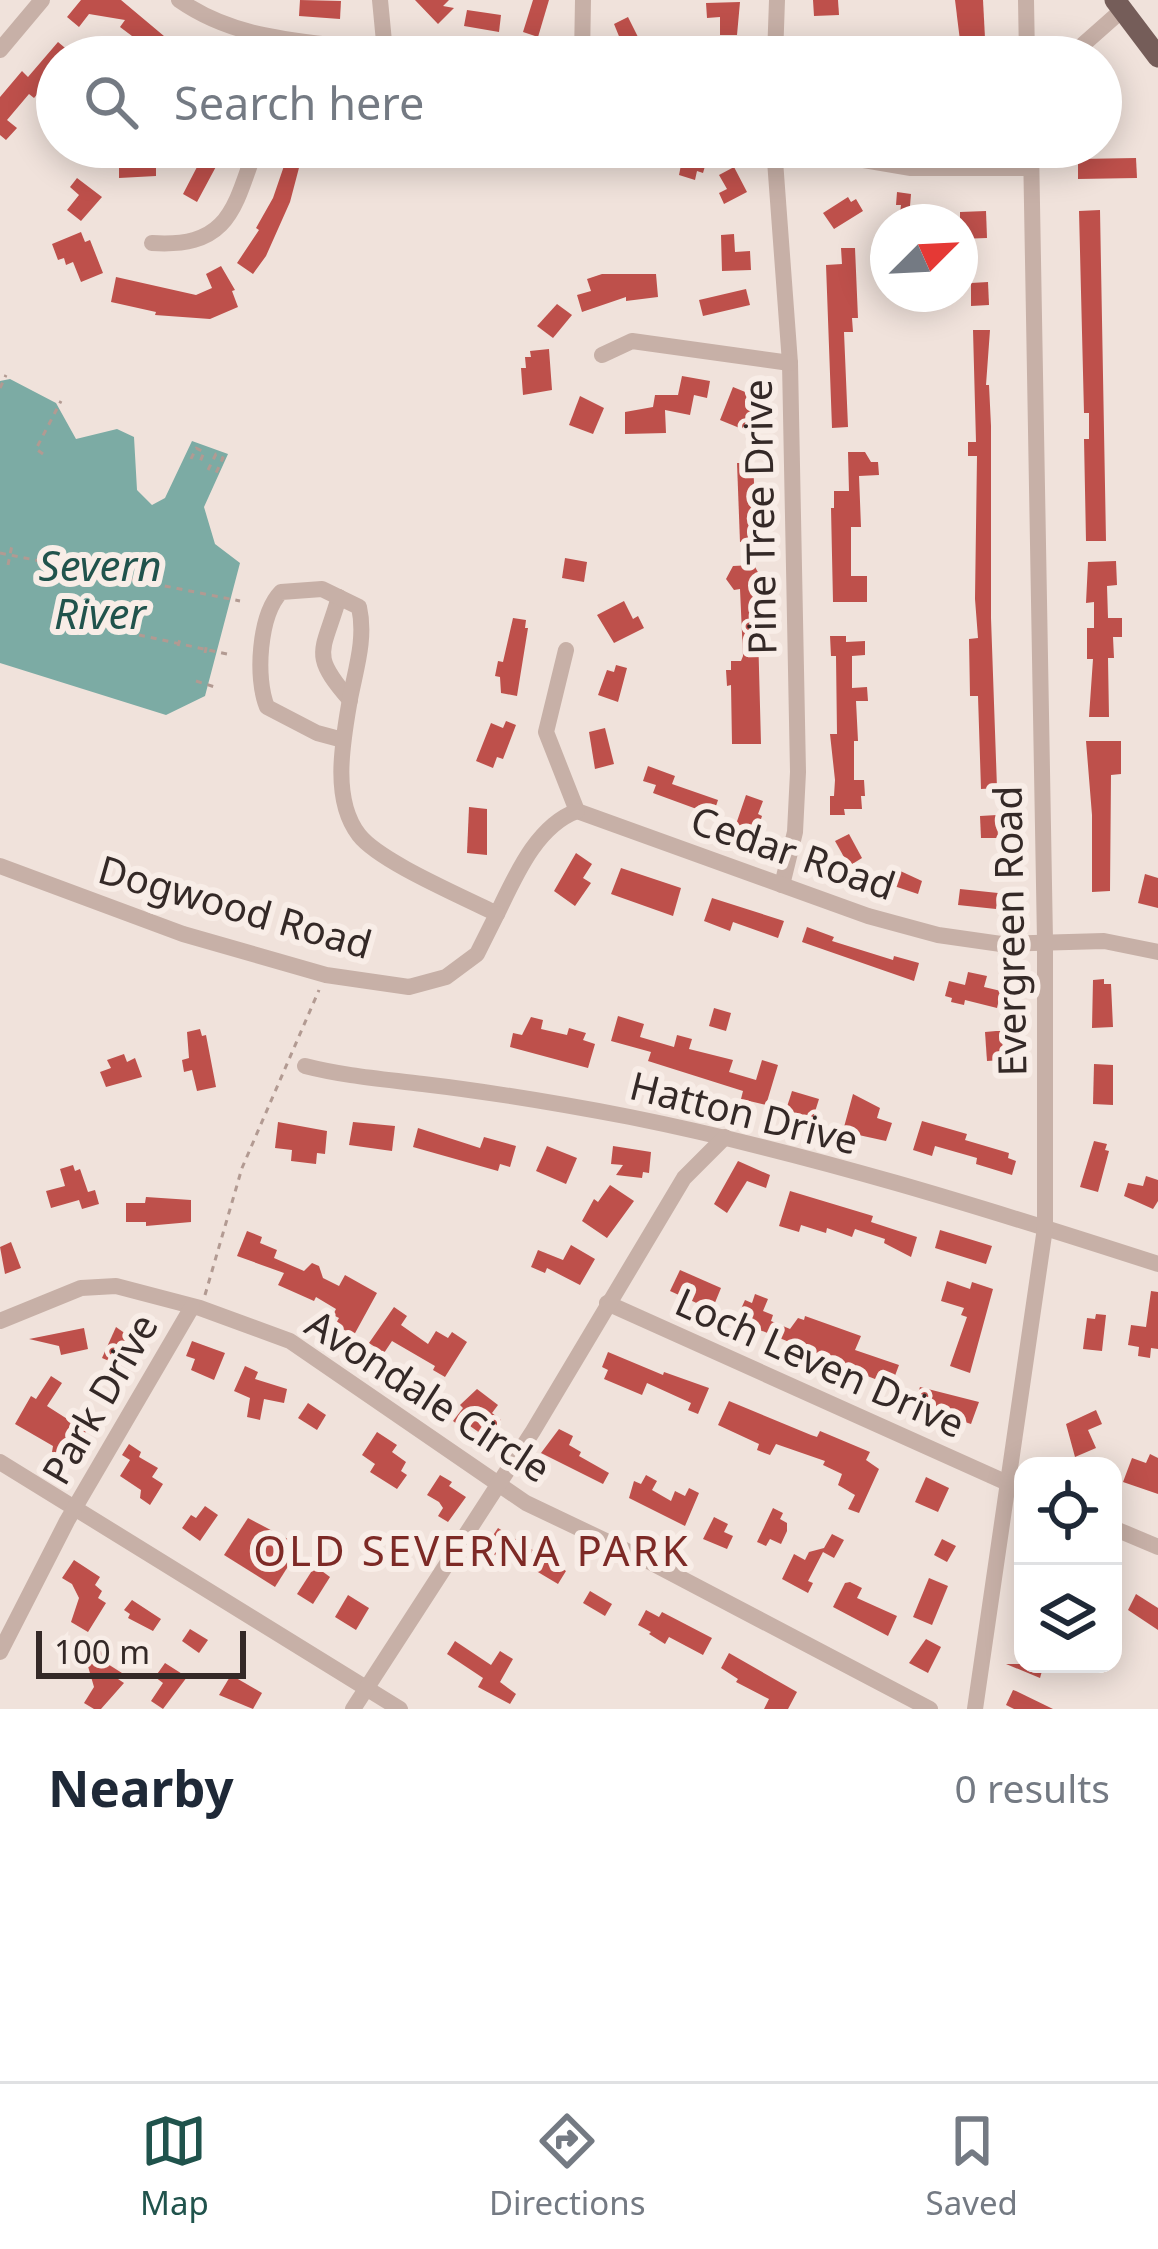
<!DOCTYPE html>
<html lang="en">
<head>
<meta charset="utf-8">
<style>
  body { margin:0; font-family:"Noto Sans",sans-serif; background:#f2f2f3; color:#1f2937 }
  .controls { position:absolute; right:36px; bottom:36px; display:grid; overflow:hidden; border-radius:24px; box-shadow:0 6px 30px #0003 }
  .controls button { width:108px; height:108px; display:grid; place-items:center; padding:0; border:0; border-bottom:3px solid #e0e1e3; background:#fff; color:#1f2937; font:60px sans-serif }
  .compass { position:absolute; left:870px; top:204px; width:108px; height:108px; border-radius:50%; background:#fff; box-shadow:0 6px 30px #0003; rotate:66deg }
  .scale { position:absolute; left:36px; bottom:30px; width:210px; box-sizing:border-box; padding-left:12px; border:6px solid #342927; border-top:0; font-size:33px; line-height:42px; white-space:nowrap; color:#342927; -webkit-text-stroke:9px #f8ede7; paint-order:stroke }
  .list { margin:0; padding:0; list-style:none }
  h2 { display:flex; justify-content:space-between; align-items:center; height:156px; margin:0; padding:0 48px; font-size:51px }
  h2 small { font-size:39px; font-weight:400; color:#747a83 }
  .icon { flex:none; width:66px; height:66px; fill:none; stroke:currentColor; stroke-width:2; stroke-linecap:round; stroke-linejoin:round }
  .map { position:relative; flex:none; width:1158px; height:1709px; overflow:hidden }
  .search { position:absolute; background:#fff; box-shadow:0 6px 30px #0003; left:36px; right:36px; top:36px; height:132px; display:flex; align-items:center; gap:30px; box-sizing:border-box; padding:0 42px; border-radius:66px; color:#747a83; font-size:45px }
  .sheet { height:372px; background:#fff }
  nav { display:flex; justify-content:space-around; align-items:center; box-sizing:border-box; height:168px; border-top:3px solid #e0e1e3; background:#fff; font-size:33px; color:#747a83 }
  nav a { display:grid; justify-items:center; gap:6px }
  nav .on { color:#20534c }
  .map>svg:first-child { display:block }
  .water { fill:#7caba4 }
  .building { fill:#be504b }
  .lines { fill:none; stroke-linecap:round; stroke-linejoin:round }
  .path { stroke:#b29a92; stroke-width:3; stroke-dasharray:6 6; stroke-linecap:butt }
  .minor { stroke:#c7b0a7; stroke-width:16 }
  .major { stroke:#755d59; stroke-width:21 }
  .labels { text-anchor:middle; stroke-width:12; stroke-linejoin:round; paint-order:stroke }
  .street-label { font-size:39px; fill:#342927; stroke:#f8ede7 }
  .water-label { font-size:42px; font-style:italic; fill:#20534c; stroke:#f8ede7 }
  .neighbourhood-label { font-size:42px; letter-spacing:3px; fill:#7d2a26; stroke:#f8ede7 }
</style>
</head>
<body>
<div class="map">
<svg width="1158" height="1709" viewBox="0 0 1158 1709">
  <rect width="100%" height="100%" fill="#f0e2db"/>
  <polygon class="water" points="10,379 56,403 76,439 117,429 134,437 137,490 152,505 165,498 192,441 228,454 204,507 215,544 240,563 205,696 166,715 0,663 0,381"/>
  <g class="building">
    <polygon points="81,0 121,0 189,57 160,57 142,43 137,49 128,42 132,36 120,27 125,20 89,14 79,27 67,17"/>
    <polygon points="300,0 341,1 340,19 299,16"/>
    <polygon points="415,0 449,0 443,6 454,8 438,24"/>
    <polygon points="533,0 549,0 538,37 523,32"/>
    <polygon points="813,0 838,0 839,15 814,16"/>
    <polygon points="955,0 983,0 986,57 962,57"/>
    <polygon points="740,2 737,35 720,35 720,17 707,18 706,3"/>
    <polygon points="467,10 501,15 499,32 464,26"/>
    <polygon points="628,17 648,57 630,57 625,51 614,24"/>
    <polygon points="846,36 846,50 835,52 835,57 815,57 814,37"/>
    <polygon points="58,42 76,57 57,57 57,71 34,98 29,94 7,120 17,128 6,140 0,135 0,97 22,71 28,77"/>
    <polygon points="606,147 670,147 708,156 703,173 697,171 695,180 679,175 681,165 659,158 657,164 632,158 630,166 610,161 612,153 606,151"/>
    <polygon points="200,148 219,161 197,202 183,194 197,167 191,164"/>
    <polygon points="119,158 156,158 156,176 119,178"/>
    <polygon points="1136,158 1137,178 1078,179 1078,159"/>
    <polygon points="286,160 300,164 290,202 266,256 253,274 237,263 259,230 256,228 273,198"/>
    <polygon points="734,167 747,192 724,204 719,193 727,189 719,175"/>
    <polygon points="77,178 102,197 81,221 67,210 79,195 70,187"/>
    <polygon points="897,192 911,194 910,206 930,208 929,222 899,221 901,205 896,205"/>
    <polygon points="848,197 851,202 856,199 863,211 834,229 823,213"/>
    <polygon points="1100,210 1106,541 1086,541 1084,439 1089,439 1089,413 1084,413 1079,211"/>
    <polygon points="986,211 987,238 960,239 960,212"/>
    <polygon points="81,232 85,242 90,240 103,273 81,282 73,262 66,265 64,258 58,260 52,244"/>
    <polygon points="734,234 735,252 750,251 751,270 722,271 721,235"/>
    <polygon points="841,248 855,248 858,318 852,318 853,332 844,332 848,427 832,428 826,265 842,264"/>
    <polygon points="221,266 235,290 232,291 238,307 210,319 155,315 156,312 111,302 116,277 196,295 212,288 206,274"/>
    <polygon points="602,274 656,274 658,297 626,301 626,297 582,312 577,295 591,291 587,279"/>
    <polygon points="988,282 989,305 971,306 971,283"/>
    <polygon points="746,289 750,305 703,316 699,300"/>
    <polygon points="557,304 572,315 553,338 537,326"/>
    <polygon points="973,330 990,330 986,385 989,385 991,426 991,618 997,788 981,789 978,696 970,696 969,639 978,638 975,599 977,456 968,456 968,442 976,442"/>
    <polygon points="549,349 552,390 523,395 521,368 526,368 525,357 531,357 530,351"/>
    <polygon points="682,376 710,381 707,398 694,395 690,415 665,410 666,433 625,434 625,412 653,407 655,395 678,395"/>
    <polygon points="733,387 760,398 742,429 720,420"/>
    <polygon points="580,396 604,408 593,434 569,425"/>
    <polygon points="848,452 865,452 871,462 878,462 879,475 859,476 861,527 851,527 851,576 867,576 867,602 833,602 831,508 834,508 834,491 849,491"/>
    <polygon points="737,463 753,463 757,542 740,542"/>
    <polygon points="565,558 587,562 584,582 562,578"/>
    <polygon points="1116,561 1117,585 1107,586 1108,618 1122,618 1122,637 1113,637 1114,658 1108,658 1109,717 1089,717 1093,659 1087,659 1087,628 1094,628 1094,602 1086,603 1088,562"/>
    <polygon points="754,565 760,576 761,593 757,594 761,744 732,744 731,685 727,686 726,670 731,670 731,661 741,661 743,656 740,589 734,590 726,579 733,566"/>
    <polygon points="624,601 633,619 638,616 644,628 614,643 597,615"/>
    <polygon points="513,618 526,620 525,628 528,628 517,696 501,693 500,677 495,676 498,661 503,662"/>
    <polygon points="830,636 846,636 846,642 865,641 865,655 852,656 852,688 867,687 868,701 856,701 858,741 854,741 854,780 864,780 865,796 861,796 862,809 844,809 845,815 830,815 830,796 834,796 835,780 830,734 837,734 836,656 831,656"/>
    <polygon points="616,665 627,668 618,702 598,695 607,670 614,672"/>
    <polygon points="506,721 516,725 503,759 497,757 493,768 476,761 491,723 503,728"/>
    <polygon points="605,728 614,764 595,769 589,732"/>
    <polygon points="1086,741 1121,741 1121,774 1111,775 1110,891 1092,892 1092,815"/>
    <polygon points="648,766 675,776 672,784 718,800 713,815 653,793 656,785 643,781"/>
    <polygon points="746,795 763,801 758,814 762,816 753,843 732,836"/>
    <polygon points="469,807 487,809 487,855 467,853"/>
    <polygon points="997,815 998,838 981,838 980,816"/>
    <polygon points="849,834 862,858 849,866 835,841"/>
    <polygon points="576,853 592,864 583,878 591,883 575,906 554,891"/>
    <polygon points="621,868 681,888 673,916 611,894"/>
    <polygon points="896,869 922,881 918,894 891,885"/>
    <polygon points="1145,874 1158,878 1158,908 1138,903"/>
    <polygon points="960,889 998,893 996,909 958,905"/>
    <polygon points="712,898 784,921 778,938 733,922 730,931 704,921"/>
    <polygon points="807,927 834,937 832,941 893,960 894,956 919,963 914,981 802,942"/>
    <polygon points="968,972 987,976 984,987 1001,991 997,1008 965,1000 964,1005 951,1002 952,998 945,996 949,981 965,985"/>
    <polygon points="1104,979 1104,984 1111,984 1113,1027 1092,1028 1093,980"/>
    <polygon points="714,1008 731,1013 726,1031 709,1026"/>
    <polygon points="618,1016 644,1024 640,1037 674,1047 677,1035 692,1039 689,1049 733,1060 729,1072 756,1080 762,1060 778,1065 766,1105 741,1099 743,1091 648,1061 651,1052 611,1041"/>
    <polygon points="531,1017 543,1020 541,1029 567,1035 569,1028 586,1033 583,1040 595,1044 588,1068 510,1047 513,1033 522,1035"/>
    <polygon points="200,1029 202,1036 206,1035 216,1087 197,1091 192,1070 184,1072 182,1060 189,1058 187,1032"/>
    <polygon points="996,1031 1002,1031 1003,1060 987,1061 985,1032"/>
    <polygon points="124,1054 127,1062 135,1058 142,1077 106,1087 100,1072 111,1068 107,1060"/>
    <polygon points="1094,1064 1113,1065 1113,1105 1093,1104"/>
    <polygon points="792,1091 819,1099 813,1118 786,1110"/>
    <polygon points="853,1094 880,1108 877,1118 892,1123 886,1141 854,1134 855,1131 844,1127"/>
    <polygon points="922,1121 967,1134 965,1140 1009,1153 1008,1158 1016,1161 1012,1175 976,1164 977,1158 935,1146 932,1156 913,1150"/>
    <polygon points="278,1122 327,1131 325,1154 317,1153 316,1164 291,1161 292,1150 275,1148"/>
    <polygon points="353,1122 395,1126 392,1151 349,1145"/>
    <polygon points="418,1128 480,1148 484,1137 516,1146 510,1167 500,1164 498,1171 413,1147"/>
    <polygon points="1094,1141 1107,1144 1105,1150 1109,1151 1098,1192 1080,1187"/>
    <polygon points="547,1146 577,1158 566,1184 536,1171"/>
    <polygon points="613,1146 651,1152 649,1173 643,1172 642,1178 616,1175 623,1165 611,1164"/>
    <polygon points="738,1161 770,1175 766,1188 747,1181 727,1213 714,1204"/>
    <polygon points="73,1165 75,1171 80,1169 88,1192 95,1190 99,1204 82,1209 79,1200 51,1208 46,1191 65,1186 60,1169"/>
    <polygon points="1146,1176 1158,1180 1158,1201 1153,1209 1124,1196 1128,1183 1143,1186"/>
    <polygon points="610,1185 634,1201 607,1238 582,1221 594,1199 598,1202"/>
    <polygon points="790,1191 873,1216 871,1222 917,1237 911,1257 884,1243 885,1239 855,1229 852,1237 827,1228 826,1233 801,1225 799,1232 779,1226"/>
    <polygon points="146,1197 191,1200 191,1222 146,1226 146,1222 126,1222 126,1203 145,1203"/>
    <polygon points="940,1230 992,1246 986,1264 935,1248"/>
    <polygon points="247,1231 262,1237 260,1243 277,1250 274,1258 304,1271 312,1263 319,1266 323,1278 339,1286 345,1275 377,1293 354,1335 335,1325 339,1318 333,1315 336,1309 316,1297 314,1301 278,1285 284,1273 237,1256"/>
    <polygon points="11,1242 21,1268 5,1274 0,1247"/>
    <polygon points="571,1245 595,1259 580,1285 547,1268 545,1273 531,1267 538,1250 563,1260"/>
    <polygon points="680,1270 721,1288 712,1310 670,1291"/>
    <polygon points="947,1281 970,1289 972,1282 993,1289 970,1373 950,1366 967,1317 961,1315 964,1308 941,1301"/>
    <polygon points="1151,1291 1158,1292 1158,1349 1151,1348 1150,1358 1138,1356 1139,1347 1128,1345 1131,1325 1146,1327"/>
    <polygon points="755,1294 768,1299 763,1311 773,1315 771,1321 790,1329 798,1318 804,1320 805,1316 861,1336 855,1350 899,1365 893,1381 882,1377 880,1381 847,1368 843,1373 823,1364 823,1356 743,1323 739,1320 740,1311 745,1300 752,1303"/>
    <polygon points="394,1307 407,1316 401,1325 428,1344 436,1331 448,1338 452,1332 467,1342 445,1377 433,1370 435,1366 392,1341 384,1353 369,1343"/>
    <polygon points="1096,1314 1106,1315 1102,1351 1083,1349 1087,1318 1095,1319"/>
    <polygon points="116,1327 133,1339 121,1366 102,1358"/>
    <polygon points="84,1328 88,1349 61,1355 59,1346 29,1339"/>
    <polygon points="192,1341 225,1353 214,1380 191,1370 195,1359 186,1356"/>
    <polygon points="608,1352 663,1375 664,1372 709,1388 698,1414 688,1410 691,1403 647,1383 642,1395 604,1379 608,1370 602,1367"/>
    <polygon points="245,1366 258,1372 255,1379 287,1389 284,1403 264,1399 260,1420 247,1417 250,1398 234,1391"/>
    <polygon points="51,1376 62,1383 47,1406 86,1431 72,1465 52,1452 53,1446 15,1424 31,1396 36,1399"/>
    <polygon points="920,1387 979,1402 971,1424 962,1421 960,1425 944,1419 945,1415 915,1403"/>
    <polygon points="477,1389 498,1405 492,1413 501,1420 491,1435 486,1432 484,1436 470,1426 466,1431 453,1421 463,1408 460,1405"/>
    <polygon points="729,1401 811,1435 817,1437 820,1431 870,1452 866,1460 879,1469 859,1513 848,1509 855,1495 838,1485 842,1474 823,1465 825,1461 776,1444 770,1455 757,1450 759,1444 718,1425"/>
    <polygon points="308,1403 326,1415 317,1430 298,1418"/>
    <polygon points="1096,1410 1102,1424 1088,1430 1096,1448 1075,1457 1066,1424"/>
    <polygon points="559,1429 573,1436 569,1445 581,1452 579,1456 609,1473 603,1484 541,1453"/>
    <polygon points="377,1432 397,1445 392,1452 406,1462 401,1471 407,1475 397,1489 370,1472 375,1464 362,1455"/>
    <polygon points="129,1444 141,1452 139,1457 158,1468 152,1477 163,1484 150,1505 140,1498 141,1490 120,1476 130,1460 122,1455"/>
    <polygon points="1150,1454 1158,1458 1158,1494 1123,1482 1132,1458 1146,1463"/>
    <polygon points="440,1475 452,1482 449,1486 466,1497 448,1522 438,1516 443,1508 439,1502 427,1495"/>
    <polygon points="646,1475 657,1481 652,1490 671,1501 675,1491 685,1496 689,1488 699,1493 685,1526 629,1498 634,1481 641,1484"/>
    <polygon points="926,1477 949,1488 938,1512 915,1502"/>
    <polygon points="205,1506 218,1515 200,1541 182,1528 191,1515 196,1518"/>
    <polygon points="773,1508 783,1513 780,1519 787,1523 787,1531 781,1544 770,1539 766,1546 757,1542"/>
    <polygon points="714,1517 728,1524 724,1532 733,1536 727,1549 703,1539"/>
    <polygon points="248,1518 301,1546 275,1587 224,1555"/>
    <polygon points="498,1528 566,1571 558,1584 499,1549 494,1557 483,1550"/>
    <polygon points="832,1534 844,1540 834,1558 823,1552 808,1581 813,1583 808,1593 782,1579 794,1554 805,1560 809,1552 824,1548"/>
    <polygon points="942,1539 956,1546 947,1562 934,1555"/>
    <polygon points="74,1560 100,1577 95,1585 102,1591 98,1598 106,1603 88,1632 71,1622 79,1598 72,1584 62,1578"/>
    <polygon points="315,1566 330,1577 313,1604 297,1594"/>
    <polygon points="929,1578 948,1586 932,1625 913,1617"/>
    <polygon points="850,1582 862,1588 857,1598 897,1616 888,1636 833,1607 845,1583"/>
    <polygon points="590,1591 612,1604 605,1616 583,1603"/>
    <polygon points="1136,1594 1158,1608 1158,1630 1128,1610"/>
    <polygon points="348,1595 369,1608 356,1630 335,1617"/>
    <polygon points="132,1600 161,1619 153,1631 128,1618 130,1614 124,1610"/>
    <polygon points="646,1610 659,1617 662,1612 712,1638 703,1655 669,1637 665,1644 649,1634 651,1632 638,1625"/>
    <polygon points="190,1629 208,1640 199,1653 182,1641"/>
    <polygon points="926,1639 941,1647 928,1673 909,1663"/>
    <polygon points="455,1641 491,1665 500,1651 513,1659 500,1682 516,1694 510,1704 478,1687 483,1678 447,1654"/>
    <polygon points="101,1651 103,1661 122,1673 118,1679 124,1683 101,1709 94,1709 84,1703 94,1687 85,1656"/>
    <polygon points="729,1653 797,1692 788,1709 764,1709 769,1699 736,1682 738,1679 721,1668"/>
    <polygon points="165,1663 187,1677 163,1709 151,1701 163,1683 155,1677"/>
    <polygon points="1006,1664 1044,1664 1040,1678"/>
    <polygon points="231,1675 262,1693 253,1709 219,1695"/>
    <polygon points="1013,1690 1016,1691 1053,1709 1014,1709 1006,1705"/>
  </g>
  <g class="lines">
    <g class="path">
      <polyline points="0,388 6,375"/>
      <polyline points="43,454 36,449 61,401"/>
      <polyline points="191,459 196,448 204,452 200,462"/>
      <polyline points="208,470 216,454 223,458 216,473"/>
      <polyline points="0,553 240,601"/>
      <polyline points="8,565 12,545"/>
      <polyline points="139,635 227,654"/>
      <polyline points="178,646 180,639"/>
      <polyline points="205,653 207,643"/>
      <polyline points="196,681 218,688"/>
      <polyline points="205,1295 242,1168 319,990"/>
    </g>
    <g class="minor">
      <path d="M179,0C249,49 328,38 407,57"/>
      <polyline points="380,0 385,52"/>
      <polyline points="1026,0 1027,57"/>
      <polyline points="0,50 42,0"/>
      <polyline points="582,57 583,0"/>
      <polyline points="775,57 777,0"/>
      <polyline points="1069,57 1121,11"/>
      <polyline points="774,147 790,363 798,772 795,832 782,885"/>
      <polyline points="787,147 911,168 1031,168"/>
      <path d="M152,243C229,248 234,209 256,147"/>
      <polyline points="602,355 632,341 790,363"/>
      <path d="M339,597C323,653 309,653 350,700"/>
      <polyline points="566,650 546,732 577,811 868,916 938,935 1001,944 1104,941 1158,952"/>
      <path d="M343,740L317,733L267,707C255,678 259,615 281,592L322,589L359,607C366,638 356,668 350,699C343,740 331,799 359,835C380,862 464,897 497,914C515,877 536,826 577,811"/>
      <polyline points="0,866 183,934 326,975 409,987 446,977 477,954 497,914"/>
      <path d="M305,1066C344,1076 383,1079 423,1084C491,1092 562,1104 630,1117C809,1153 985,1208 1158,1264"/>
      <polyline points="607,1303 1023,1490"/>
      <polyline points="0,1321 81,1288 116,1286 200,1308 290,1341 526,1503 650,1562 930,1709"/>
      <polyline points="0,1462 400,1709"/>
      <polyline points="1113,1528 1158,1547"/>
      <polyline points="0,1652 67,1521 192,1307"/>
      <polyline points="353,1709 533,1431 684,1178 725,1137"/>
      <polyline points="975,1709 1045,1228 1045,941 1031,147"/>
    </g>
    <polyline class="major" points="1115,0 1158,57"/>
  </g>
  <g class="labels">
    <g class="street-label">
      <text transform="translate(760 517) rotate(-91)" y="14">Pine Tree Drive</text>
      <text transform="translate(793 853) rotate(19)" y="14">Cedar Road</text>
      <text transform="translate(235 907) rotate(16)" y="14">Dogwood Road</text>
      <text transform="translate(1010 931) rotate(-91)" y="14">Evergreen Road</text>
      <text transform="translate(744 1113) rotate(14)" y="14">Hatton Drive</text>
      <text transform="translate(820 1363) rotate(24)" y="14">Loch Leven Drive</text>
      <text transform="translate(428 1396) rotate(33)" y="14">Avondale Circle</text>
      <text transform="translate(100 1399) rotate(-60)" y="14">Park Drive</text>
    </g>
    <g class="water-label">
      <text x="100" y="581">Severn<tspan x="100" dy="48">River</tspan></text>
    </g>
    <g class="neighbourhood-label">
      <text x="472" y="1566">OLD SEVERNA PARK</text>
    </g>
  </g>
</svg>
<div class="controls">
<button><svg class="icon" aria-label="locate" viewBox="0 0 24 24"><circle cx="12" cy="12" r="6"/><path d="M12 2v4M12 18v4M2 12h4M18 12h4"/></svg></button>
<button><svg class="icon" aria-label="layers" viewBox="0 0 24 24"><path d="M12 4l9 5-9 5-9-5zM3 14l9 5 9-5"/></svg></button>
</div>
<svg class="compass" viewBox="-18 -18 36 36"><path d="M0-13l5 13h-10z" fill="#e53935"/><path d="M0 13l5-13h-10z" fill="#747a83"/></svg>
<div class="scale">100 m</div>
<div class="search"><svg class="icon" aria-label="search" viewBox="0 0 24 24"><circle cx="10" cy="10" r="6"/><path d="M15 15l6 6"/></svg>Search here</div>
</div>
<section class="sheet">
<h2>Nearby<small>0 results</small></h2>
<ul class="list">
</ul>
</section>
<nav>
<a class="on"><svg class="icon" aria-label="map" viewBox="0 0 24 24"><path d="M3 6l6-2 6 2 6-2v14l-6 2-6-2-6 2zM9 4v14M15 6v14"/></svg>Map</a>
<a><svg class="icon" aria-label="directions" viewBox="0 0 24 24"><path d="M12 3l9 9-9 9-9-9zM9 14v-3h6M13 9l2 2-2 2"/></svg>Directions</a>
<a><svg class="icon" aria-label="saved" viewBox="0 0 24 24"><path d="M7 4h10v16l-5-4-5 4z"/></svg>Saved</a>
</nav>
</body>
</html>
